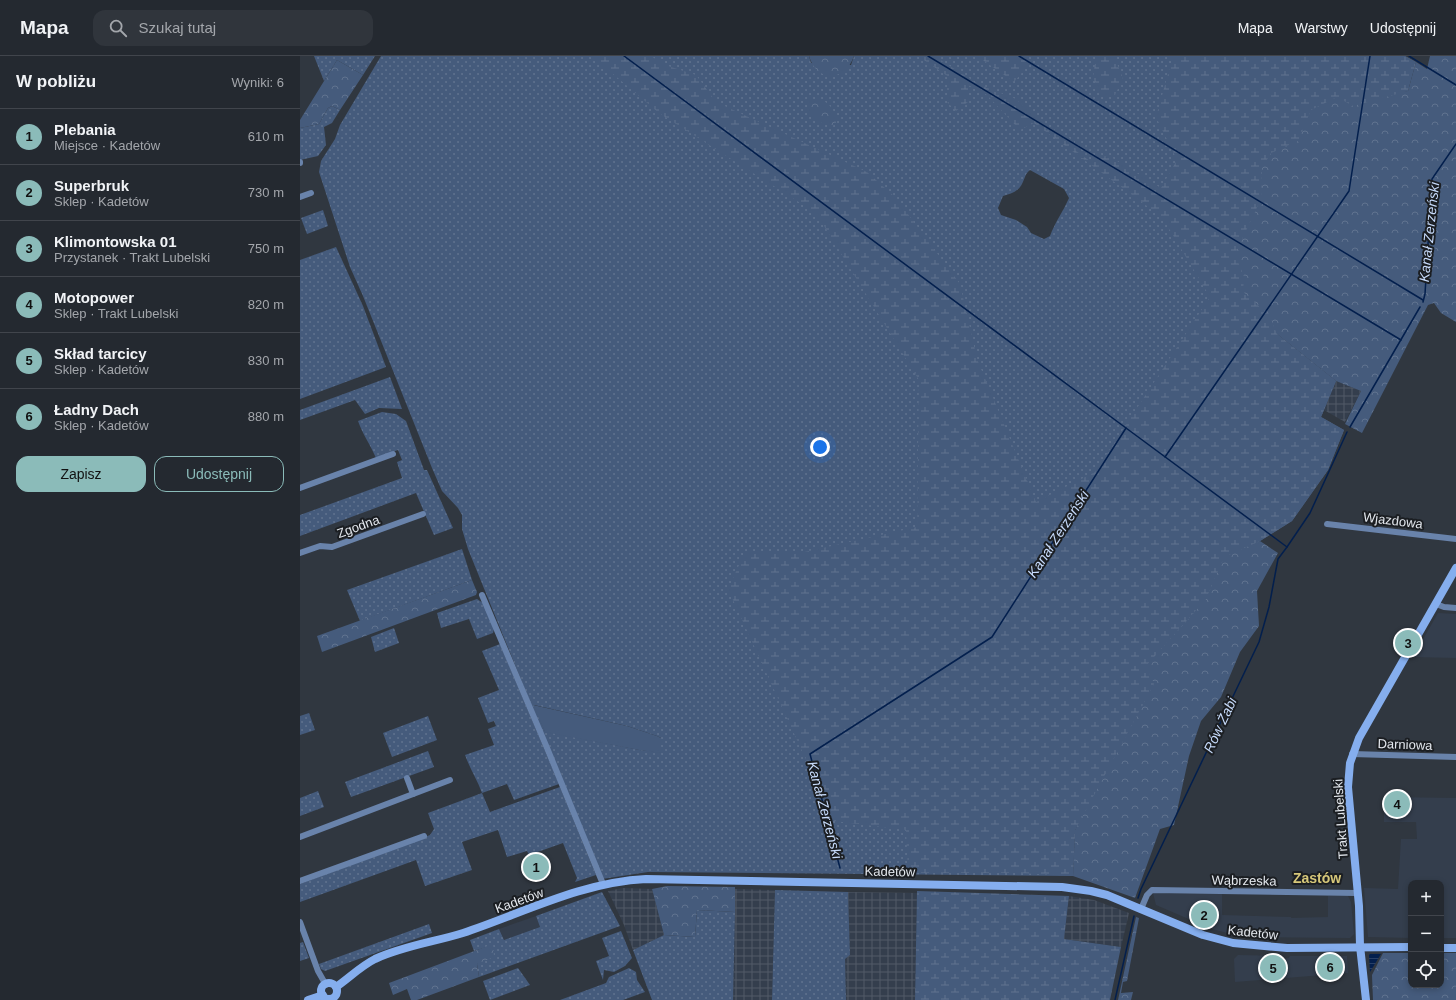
<!DOCTYPE html>
<html lang="pl">
<head>
<meta charset="utf-8">
<style>
  body { margin:0; font-family:Arial,sans-serif; background:#30353c; color:#f1f3f6 }
  .controls { position:absolute; right:12px; bottom:12px; display:grid; overflow:hidden; border-radius:8px; box-shadow:0 2px 6px #0003 }
  .controls button { width:36px; height:36px; display:grid; place-items:center; padding:0; border:0; border-bottom:1px solid #41454c; background:#242930; color:#f1f3f6; font:20px sans-serif }
  .you { position:absolute; left:520px; top:391px; width:14px; height:14px; margin:-10px; border:3px solid #fff; border-radius:50%; background:#1a73e8; box-shadow:0 0 0 6px #1a73e833 }
  .badge { display:grid; place-items:center; width:26px; height:26px; border-radius:50%; background:#8bbbb9; color:#111; font-size:13px; font-weight:700 }
  .pin { position:absolute; translate:-50% -50%; border:2px solid #fff; box-shadow:0 1px 4px #0006 }
  .list { margin:0; padding:0; list-style:none }
  h2 { display:flex; justify-content:space-between; align-items:center; height:52px; margin:0; padding:0 16px; font-size:17px }
  h2 small { font-size:13px; font-weight:400; color:#a3a6ab }
  .list li { display:grid; grid-template-columns:26px 1fr auto; gap:12px; align-items:center; box-sizing:border-box; height:56px; padding:0 16px; border-top:1px solid #41454c }
  .list b { display:block; font-size:15px; white-space:nowrap }
  .list p { margin:0; font-size:13px; white-space:nowrap; color:#a3a6ab }
  .list em { font-size:13px; font-style:normal; color:#a3a6ab }
  .actions { display:flex; gap:8px; padding:12px 16px }
  .actions a { flex:1; padding:9px 0; border:1px solid #8bbbb9; border-radius:12px; text-align:center; font-size:14px; color:#8bbbb9 }
  .actions .main { background:#8bbbb9; color:#111 }
  .icon { flex:none; width:22px; height:22px; fill:none; stroke:currentColor; stroke-width:2; stroke-linecap:round; stroke-linejoin:round }
  .map { position:relative; flex:none; width:1156px; height:944px; overflow:hidden }
  header { display:flex; align-items:center; gap:24px; box-sizing:border-box; height:56px; padding:0 20px; background:#242930; border-bottom:1px solid #41454c }
  header strong { font-size:19px }
  nav { display:flex; gap:22px; margin-inline-start:auto; font-size:14px }
  .search { width:280px; height:36px; background:#30353c; display:flex; align-items:center; gap:10px; box-sizing:border-box; padding:0 14px; border-radius:12px; color:#a3a6ab; font-size:15px }
  main { display:flex }
  aside { flex:1; background:#242930 }
  .map>svg:first-child { display:block }
  .built { fill:#343e4d }
  .industrial { fill:url(#industrial-grid) }
  .grass { fill:url(#grass-dots); fill-rule:evenodd }
  .forest { fill:url(#forest-crowns) }
  .wetland { fill:url(#wetland-marsh) }
  .pitch { fill:#455b7c }
  .water { fill:url(#water-rules) }
  .lines { fill:none; stroke-linecap:round; stroke-linejoin:round }
  .stream { stroke:#031f4d; stroke-width:1.5 }
  .street { stroke:#6983ab; stroke-width:6 }
  .secondary { stroke:#85aeee; stroke-width:8 }
  .labels { text-anchor:middle; stroke-width:4; stroke-linejoin:round; paint-order:stroke }
  .street-label { font-size:13px; fill:#e4e8ee; stroke:#1b1e22 }
  .water-label { font-size:14px; font-style:italic; fill:#c7dbfb; stroke:#1b1e22 }
  .neighbourhood-label { font-size:14px; font-weight:bold; fill:#d6c779; stroke:#1b1e22 }
</style>
</head>
<body>
<header>
<strong>Mapa</strong>
<div class="search"><svg class="icon" aria-label="search" viewBox="0 0 24 24"><circle cx="10" cy="10" r="6"/><path d="M15 15l6 6"/></svg>Szukaj tutaj</div>
<nav><a>Mapa</a><a>Warstwy</a><a>Udostępnij</a></nav>
</header>
<main>
<aside>
<h2>W pobliżu<small>Wyniki: 6</small></h2>
<ul class="list">
<li><span class="badge">1</span><div><b>Plebania</b><p>Miejsce · Kadetów</p></div><em>610 m</em></li>
<li><span class="badge">2</span><div><b>Superbruk</b><p>Sklep · Kadetów</p></div><em>730 m</em></li>
<li><span class="badge">3</span><div><b>Klimontowska 01</b><p>Przystanek · Trakt Lubelski</p></div><em>750 m</em></li>
<li><span class="badge">4</span><div><b>Motopower</b><p>Sklep · Trakt Lubelski</p></div><em>820 m</em></li>
<li><span class="badge">5</span><div><b>Skład tarcicy</b><p>Sklep · Kadetów</p></div><em>830 m</em></li>
<li><span class="badge">6</span><div><b>Ładny Dach</b><p>Sklep · Kadetów</p></div><em>880 m</em></li>
</ul>
<div class="actions"><a class="main">Zapisz</a><a>Udostępnij</a></div>
</aside>
<div class="map">
<svg width="1156" height="944" viewBox="0 0 1156 944">
  <defs>
    <pattern id="industrial-grid" width="8" height="8" patternUnits="userSpaceOnUse"><rect width="8" height="8" fill="#343e4d"/><path d="M0 4h8M4 0v8" fill="none" stroke="#515a67"/></pattern>
    <pattern id="grass-dots" width="8" height="8" patternUnits="userSpaceOnUse"><rect width="8" height="8" fill="#455b7c"/><path d="M2 2h.1M6 6h.1" fill="none" stroke="#60738f" stroke-width="1.8" stroke-linecap="round"/></pattern>
    <pattern id="forest-crowns" width="20" height="18" patternUnits="userSpaceOnUse"><rect width="20" height="18" fill="#455b7c"/><path d="M2 6a3 3 0 1 1 6 0M12 15a3 3 0 1 1 6 0" fill="none" stroke="#60738f"/></pattern>
    <pattern id="wetland-marsh" width="20" height="14" patternUnits="userSpaceOnUse"><rect width="20" height="14" fill="#455b7c"/><path d="M1 5h8M5 5V1M11 12h8M15 12V8" fill="none" stroke="#60738f"/></pattern>
    <pattern id="water-rules" width="6" height="5" patternUnits="userSpaceOnUse"><rect width="6" height="5" fill="#031f4d"/><path d="M0 2.5h6" fill="none" stroke="#284067"/></pattern>
  </defs>
  <rect width="100%" height="100%" fill="#303740"/>
  <g class="built">
    <polygon points="1138,557 1156,558 1156,602 1113,601"/>
    <polygon points="1084,741 1156,742 1156,882 1141,882 1141,827 1111,827 1111,882 1068,881 1064,832 1098,833 1101,783 1117,783 1116,766 1084,766"/>
    <polygon points="853,837 922,838 922,859 991,861 991,862 1028,861 1028,840 1048,840 1051,846 1054,878 1050,882 958,881 935,879 912,873 856,849"/>
    <polygon points="236,860 240,871 204,884 199,873"/>
    <polygon points="938,899 982,900 983,903 989,902 990,900 1047,900 1048,917 935,926 934,903"/>
  </g>
  <g class="industrial">
    <polygon points="1036,325 1061,335 1045,366 1024,354"/>
    <polygon points="323,832 352,833 364,879 333,894 324,869 308,835"/>
    <polygon points="435,833 475,834 472,944 433,944"/>
    <polygon points="548,836 617,837 615,944 546,944 545,902 550,899"/>
    <polygon points="769,840 794,844 829,857 821,891 764,883"/>
  </g>
  <g class="grass">
    <polygon points="14,0 75,0 63,19 37,4 24,25"/>
    <path d="M81,0H509L511,7L551,9L554,0H1105L1116,6L977,278L1036,325L1021,361L1044,374L1028,414L992,465L960,485L775,774L773,820L348,816L302,823L168,493L162,473V459L158,452L142,435L132,412L63,240L50,211L19,116L21,105L35,83L40,69ZM730,114L764,133L769,142C763,156 755,166 750,180L744,183L731,177L727,171L716,164L701,159L698,152L703,140C710,138 718,136 722,128C725,122 725,118 730,114ZM234,649L327,670L357,680L361,682V696L340,694L245,675Z"/>
    <polygon points="32,50 40,54 32,67 24,71 26,89 18,100 0,104 0,72 19,68 28,52"/>
    <polygon points="23,154 28,170 7,178 1,162"/>
    <polygon points="36,191 63,250 86,311 0,343 0,204"/>
    <polygon points="90,321 102,353 79,352 65,358 55,344 0,364 0,354"/>
    <path d="M82,356L96,358L106,365L124,414H127L153,472L134,479L116,437L0,480V459L102,422L97,406L102,404L98,394L76,402C70,388 63,379 58,365Z"/>
    <polygon points="162,493 172,524 60,565 47,534"/>
    <polygon points="177,543 183,547 194,573 193,577 177,583 169,563 141,572 137,557"/>
    <polygon points="94,572 99,587 75,596 71,581"/>
    <path d="M200,588L259,728L214,744L207,728L182,737L190,756L260,731L296,819L275,826L277,822L263,787L229,799L227,795L207,801L198,774L162,786L172,814L125,830L116,804L0,846V828L130,779L134,773L128,757L182,737C177,723 170,713 165,699L194,689L188,673L196,670L194,665L188,667L178,642L199,634L182,595Z"/>
    <polygon points="9,657 15,674 0,679 0,660"/>
    <polygon points="128,660 137,684 92,701 83,677"/>
    <polygon points="128,695 134,711 51,741 45,726"/>
    <polygon points="18,735 24,751 0,760 0,742"/>
    <polygon points="475,834 548,836 550,899 545,903 546,944 472,944"/>
    <polygon points="302,836 320,870 179,921 177,908 193,889 174,895 170,884 199,873 204,884 240,871 236,860"/>
    <polygon points="397,854 435,856 433,944 352,944 333,894 364,879 395,881"/>
    <polygon points="129,868 132,877 25,915 21,913 19,908"/>
    <polygon points="321,875 332,902 325,910 314,916 304,914 303,924 296,905 309,900 302,882"/>
    <polygon points="3,886 9,902 0,905 0,887"/>
    <polygon points="218,912 230,929 190,944 183,925"/>
    <polygon points="329,912 336,916 337,924 345,936 323,944 260,944 306,927 309,921"/>
  </g>
  <g class="forest">
    <path d="M509,0H554C545,26 517,27 509,0Z"/>
    <polygon points="1130,0 1156,0 1156,266 1141,257 1134,247 1128,249 1062,377 1045,368 1061,335 1036,325 977,278 969,259 943,236 944,221 935,198 961,143 962,112 971,98 998,85 1011,54 1037,41 1108,35 1116,6 1127,13"/>
    <polygon points="37,4 63,19 40,54 32,50 28,52 19,68 0,72 0,64"/>
    <path d="M519,42C530,48 537,55 536,69C523,70 518,66 508,56L509,45Z"/>
    <polygon points="960,485 978,497 957,535 959,570 940,596 921,641 901,665 889,700 874,769 860,773 835,842 773,820 775,774 854,628 846,611 906,543 924,501"/>
    <polygon points="172,524 177,536 176,539 22,596 17,580"/>
    <polygon points="367,830 435,831 435,856 397,854 395,881 364,879 352,833"/>
    <polygon points="836,861 839,862 827,925 823,926 821,937 833,936 831,944 818,944"/>
    <polygon points="193,888 194,901 177,908 179,921 117,944 111,944 107,933 93,939 89,927"/>
    <polygon points="1083,897 1111,897 1111,929 1141,929 1141,897 1156,897 1156,944 1073,944 1072,919"/>
  </g>
  <g class="wetland">
    <polygon points="295,0 351,0 365,9 396,19 416,46 567,116 596,142 660,228 677,303 736,446 795,416 910,241 862,161 734,67 720,74 687,39 668,29 668,46 656,55 647,46 647,30 649,21 621,2 621,0 634,0 680,29 716,43 741,66 774,85 776,95 790,105 796,101 809,100 861,132 877,104 856,61 873,0 1105,0 1116,6 1108,35 1053,50 1037,41 1011,54 998,85 971,97 962,112 961,143 935,198 944,221 943,236 969,259 977,278 1036,325 1021,361 1044,374 1028,414 992,465 960,485 924,501 906,543 846,610 854,628 775,774 773,820 718,817 608,817 606,774 534,765 428,533 445,496 500,497 617,471 619,324 516,157 359,57 299,6"/>
    <polygon points="677,0 722,0 730,7 714,26"/>
    <polygon points="796,0 814,0 823,22 815,39 801,39 793,22"/>
    <polygon points="617,835 769,840 764,883 821,891 810,944 615,944"/>
  </g>
  <polygon class="pitch" points="233,649 327,670 357,680 361,682 361,697 339,694 245,676"/>
  <polygon class="water" points="1070,898 1081,898 1070,916 1069,899"/>
  <g class="lines">
    <g class="stream">
      <polyline points="324,0 826,372"/>
      <polyline points="628,0 1101,284"/>
      <polyline points="719,0 1123,244"/>
      <polyline points="1109,0 1156,29"/>
      <polyline points="1123,246 1125,238 1132,123 1156,88"/>
      <polyline points="1050,371 1120,251"/>
      <polyline points="865,401 1049,135 1070,0"/>
      <polyline points="540,812 510,698 692,581 826,372 987,491 1010,457 1047,376"/>
      <polyline points="838,842 841,833 959,586 969,551 978,503 987,491"/>
      <polyline points="815,944 834,860"/>
    </g>
    <g class="street">
      <polyline points="0,107 0,106"/>
      <polyline points="0,141 11,137"/>
      <polyline points="0,432 93,398"/>
      <polyline points="1027,468 1156,483"/>
      <polyline points="0,497 20,490 32,491 123,458"/>
      <polyline points="182,539 247,692 303,828"/>
      <polyline points="1136,548 1144,551 1156,552"/>
      <polyline points="1052,698 1156,701"/>
      <polyline points="107,722 113,738"/>
      <polyline points="0,781 150,724"/>
      <polyline points="0,825 124,780"/>
      <polyline points="841,853 847,839 852,834 1057,837"/>
      <polyline points="0,866 18,915 26,929"/>
      <polyline points="32,942 32,944"/>
    </g>
    <g class="secondary">
      <polyline points="1141,892 1156,892"/>
      <circle cx="29" cy="935" r="8"/>
      <path d="M36,931C49,922 61,910 75,903C103,890 134,886 163,877C223,857 282,826 346,823L762,831L791,835L807,839L903,879L933,887L987,892L1111,891"/>
      <polyline points="8,944 23,939"/>
      <polyline points="1066,944 1060,890 1059,850 1048,731 1050,707 1059,682 1156,512"/>
    </g>
  </g>
  <g class="labels">
    <g class="street-label">
      <text transform="translate(1093 464) rotate(7)" y="5">Wjazdowa</text>
      <text transform="translate(58 470) rotate(-20)" y="5">Zgodna</text>
      <text transform="translate(1105 688) rotate(2)" y="5">Darniowa</text>
      <text transform="translate(1040 763) rotate(-94)" y="5">Trakt Lubelski</text>
      <text transform="translate(590 815) rotate(1)" y="5">Kadetów</text>
      <text transform="translate(944 824) rotate(1)" y="5">Wąbrzeska</text>
      <text transform="translate(219 844) rotate(-20)" y="5">Kadetów</text>
      <text transform="translate(953 876) rotate(6)" y="5">Kadetów</text>
    </g>
    <g class="water-label">
      <text transform="translate(1129 176) rotate(-84)" y="5">Kanał Zerzeński</text>
      <text transform="translate(758 478) rotate(-57)" y="5">Kanał Zerzeński</text>
      <text transform="translate(920 669) rotate(-65)" y="5">Rów Żabi</text>
      <text transform="translate(525 754) rotate(75)" y="5">Kanał Zerzeński</text>
    </g>
    <g class="neighbourhood-label">
      <text x="1017" y="827">Zastów</text>
    </g>
  </g>
</svg>
<div class="controls">
<button>+</button>
<button>−</button>
<button><svg class="icon" aria-label="locate" viewBox="0 0 24 24"><circle cx="12" cy="12" r="6"/><path d="M12 2v4M12 18v4M2 12h4M18 12h4"/></svg></button>
</div>
<div class="you"></div>
<div class="pin badge" style="left:236px;top:811px">1</div>
<div class="pin badge" style="left:904px;top:859px">2</div>
<div class="pin badge" style="left:1108px;top:587px">3</div>
<div class="pin badge" style="left:1097px;top:748px">4</div>
<div class="pin badge" style="left:973px;top:912px">5</div>
<div class="pin badge" style="left:1030px;top:911px">6</div>
</div>
</main>
</body>
</html>
